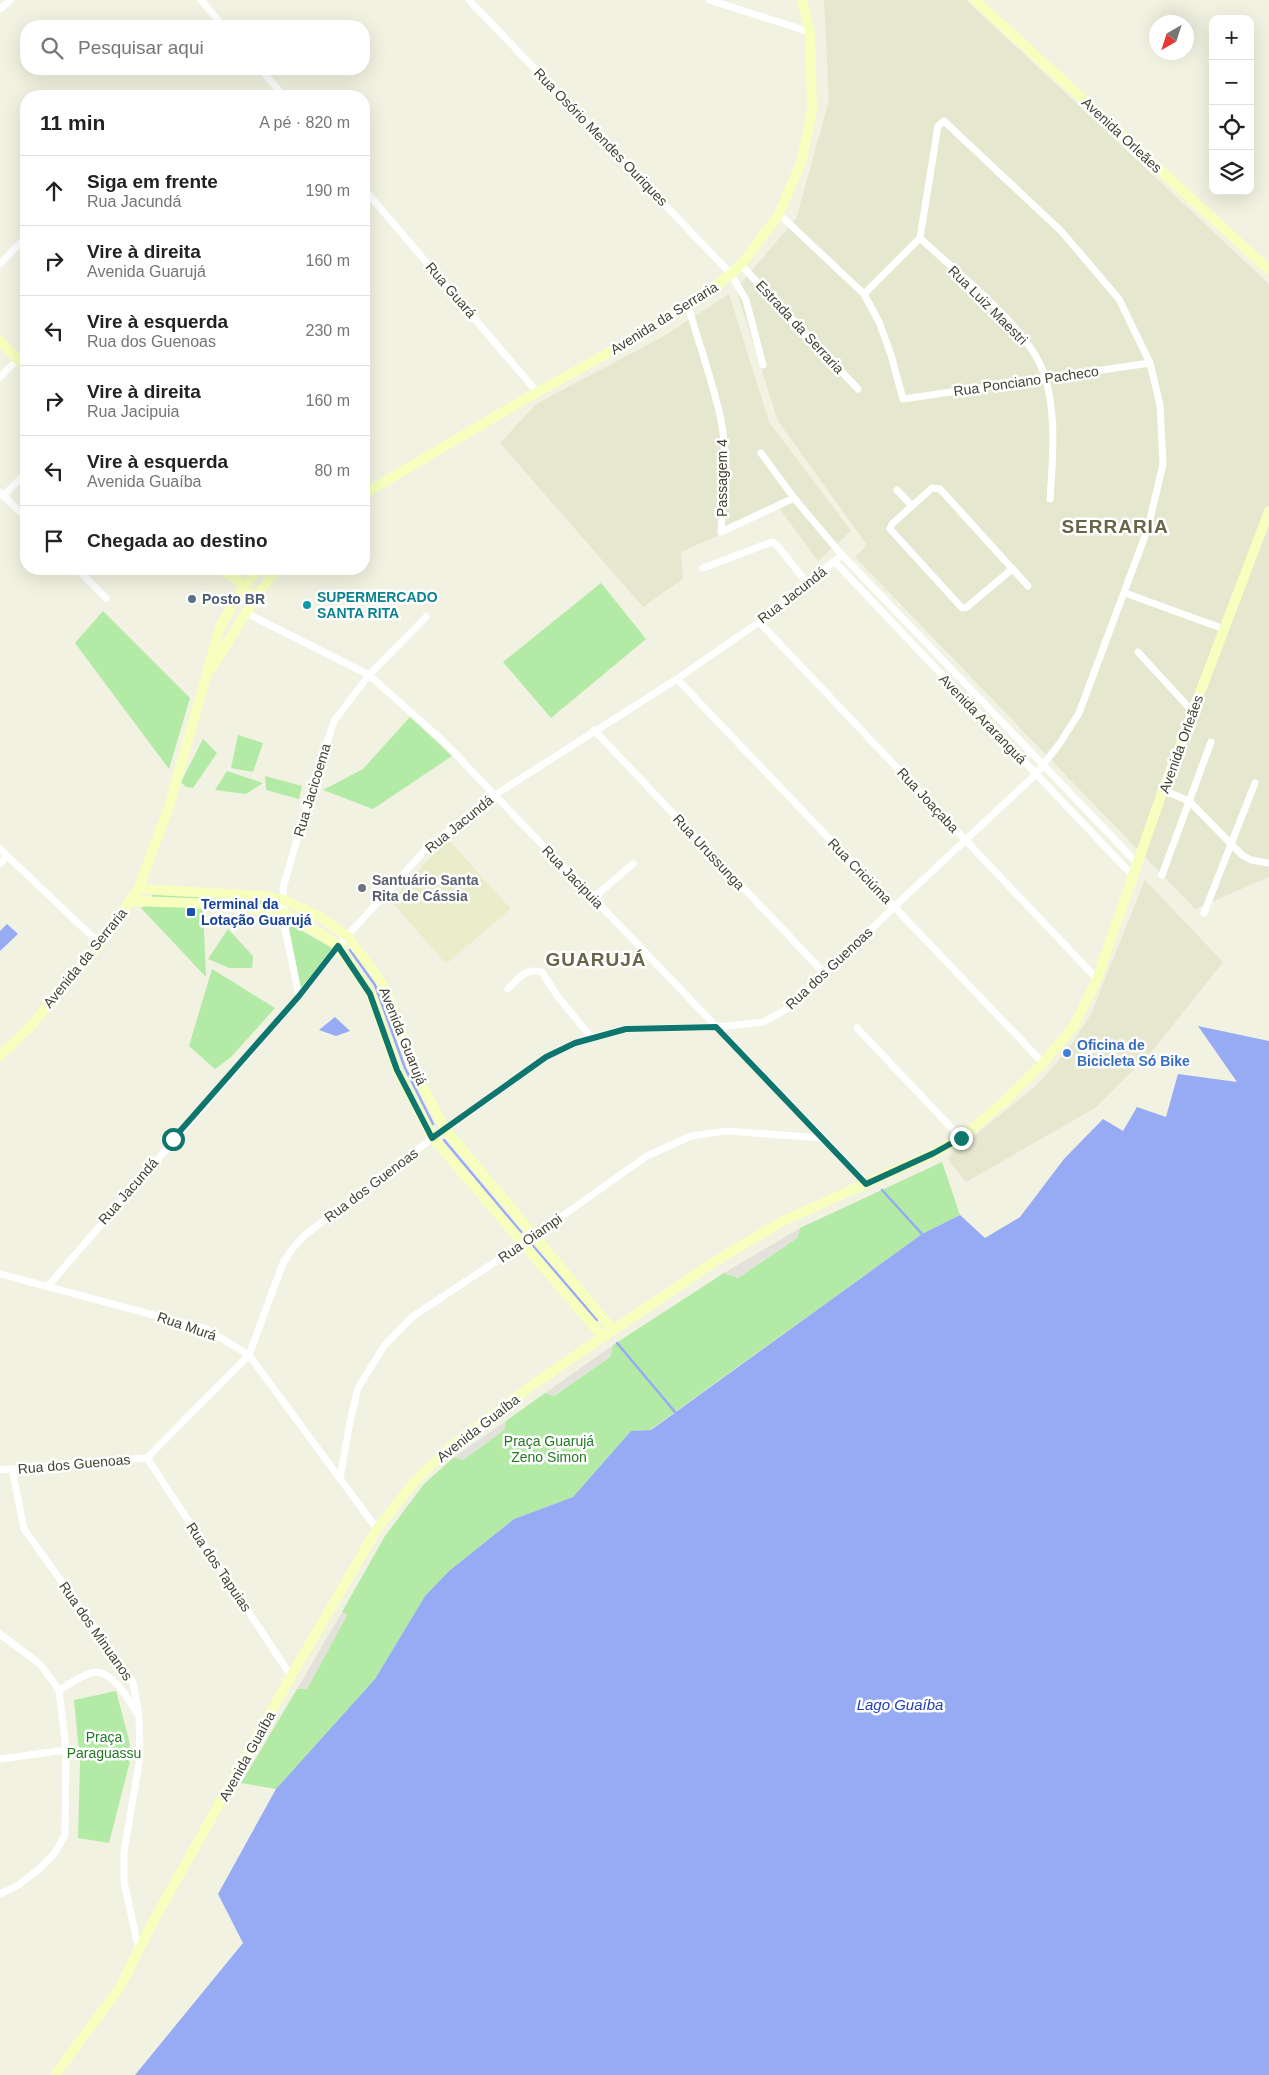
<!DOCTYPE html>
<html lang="pt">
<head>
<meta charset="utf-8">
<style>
  body { margin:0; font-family:Helvetica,sans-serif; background:#f2f2f2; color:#222 }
  .controls { position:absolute; right:15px; top:15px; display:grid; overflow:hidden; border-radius:10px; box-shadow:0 5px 20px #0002 }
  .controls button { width:45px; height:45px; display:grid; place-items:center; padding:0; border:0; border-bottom:1px solid #e0e0e0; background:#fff; color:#222; font:25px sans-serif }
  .compass { position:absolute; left:1149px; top:15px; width:45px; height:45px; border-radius:50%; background:#fff; box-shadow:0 5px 20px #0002; rotate:219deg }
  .stop { position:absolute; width:15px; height:15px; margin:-11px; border:4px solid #0f766e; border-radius:50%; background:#fff }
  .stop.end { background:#0f766e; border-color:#fff; box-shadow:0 1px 5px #0008 }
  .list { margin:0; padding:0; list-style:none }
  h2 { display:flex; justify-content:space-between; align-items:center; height:65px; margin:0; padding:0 20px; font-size:21px }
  h2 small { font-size:16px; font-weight:400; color:#767676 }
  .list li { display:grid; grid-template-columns:32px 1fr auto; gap:15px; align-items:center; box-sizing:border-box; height:70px; padding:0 20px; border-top:1px solid #e0e0e0 }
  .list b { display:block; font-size:19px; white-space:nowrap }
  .list p { margin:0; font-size:16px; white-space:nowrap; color:#767676 }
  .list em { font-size:16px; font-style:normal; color:#767676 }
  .icon { flex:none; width:28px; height:28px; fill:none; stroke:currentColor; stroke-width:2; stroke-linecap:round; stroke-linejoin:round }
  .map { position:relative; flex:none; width:1269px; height:2075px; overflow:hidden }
  .search { position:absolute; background:#fff; box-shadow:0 5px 20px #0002; left:20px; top:20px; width:350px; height:55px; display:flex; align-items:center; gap:12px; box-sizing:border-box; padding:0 18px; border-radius:20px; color:#767676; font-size:19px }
  .panel { position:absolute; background:#fff; box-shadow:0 5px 20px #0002; left:20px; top:90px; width:350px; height:485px; border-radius:20px }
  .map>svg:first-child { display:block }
  .residential { fill:#e5e7cf }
  .education { fill:#e9edc9 }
  .green { fill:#b2eaa6 }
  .parking { fill:#e2e2da }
  .water { fill:#97abf5 }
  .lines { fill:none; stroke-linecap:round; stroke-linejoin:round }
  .stream { stroke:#97abf5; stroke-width:2.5 }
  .street { stroke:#fff; stroke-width:7 }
  .secondary { stroke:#f6ffbe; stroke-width:10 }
  .route { stroke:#0f766e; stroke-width:6 }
  .service-dot { fill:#5c6f8a; stroke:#fff; stroke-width:2 }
  .culture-dot { fill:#0f9aa8; stroke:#fff; stroke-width:2 }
  .worship-dot { fill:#6b7280; stroke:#fff; stroke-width:2 }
  .transit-dot { fill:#1a4fb4; stroke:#fff; stroke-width:2 }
  .shop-dot { fill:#3f7fe0; stroke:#fff; stroke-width:2 }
  .labels { text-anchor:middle; stroke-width:5; stroke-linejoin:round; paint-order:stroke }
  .street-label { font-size:14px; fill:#444332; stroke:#fff }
  .culture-label { font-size:14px; font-weight:bold; fill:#0d838f; stroke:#fff; text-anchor:start }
  .service-label { font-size:14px; font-weight:bold; fill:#4e5e75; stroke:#fff; text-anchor:start }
  .worship-label { font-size:14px; font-weight:bold; fill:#5b616d; stroke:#fff; text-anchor:start }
  .transit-label { font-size:14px; font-weight:bold; fill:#164399; stroke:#fff; text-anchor:start }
  .shop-label { font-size:14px; font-weight:bold; fill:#366cbe; stroke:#fff; text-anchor:start }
  .park-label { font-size:14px; fill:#227922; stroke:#fff }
  .water-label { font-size:15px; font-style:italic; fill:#2441b6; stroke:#fff }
  .district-label { font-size:19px; font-weight:bold; letter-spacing:1px; fill:#676648; stroke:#fff }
</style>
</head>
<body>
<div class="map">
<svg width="1269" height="2075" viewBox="0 0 1269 2075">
  <rect width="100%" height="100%" fill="#f1f2e1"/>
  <g class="residential">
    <polygon points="824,0 966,0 1269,284 1269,877 1195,909 855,557 867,545 778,421 736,289 796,219 829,101"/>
    <polygon points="729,294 769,422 851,531 818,561 779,508 681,552 683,579 643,607 500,443 536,404 664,336"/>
    <polygon points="1145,880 1223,962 1150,1054 1095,1108 966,1182 947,1158 1036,1086 1070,1047 1091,1014"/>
  </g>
  <polygon class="education" points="447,838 511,909 446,964 391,901"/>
  <g class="green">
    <polygon points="601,583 646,639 551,718 503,662"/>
    <polygon points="103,611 190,698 169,769 75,643"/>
    <polygon points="410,717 452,756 373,809 323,790 363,769"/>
    <polygon points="238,735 263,743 253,772 231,768"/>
    <polygon points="203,739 217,753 193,788 186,787 181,782"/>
    <polygon points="227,771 263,783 246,794 215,790"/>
    <polygon points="265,776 302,786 299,799 266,790"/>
    <polygon points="152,893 268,900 267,906 152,899"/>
    <polygon points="147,904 203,907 206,977 141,908"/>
    <polygon points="288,923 332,948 301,989"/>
    <polygon points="228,929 253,956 252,968 229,968 208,959"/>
    <polygon points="212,969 275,1008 231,1057 215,1069 189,1046"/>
    <polygon points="942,1162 960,1215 922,1234 650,1430 631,1431 573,1497 514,1519 449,1571 425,1596 375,1679 276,1789 241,1783 297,1689 307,1689 347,1615 342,1612 385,1536 424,1484 454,1457 463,1460 504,1430 506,1421 545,1393 554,1396 610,1357 613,1345 724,1273 738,1278 797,1238 800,1228"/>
    <polygon points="116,1691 129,1740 131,1757 109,1843 78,1838 80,1762 74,1700"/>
  </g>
  <g class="parking">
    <polygon points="800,1228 797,1238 738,1278 724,1273"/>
    <polygon points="613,1345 610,1357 553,1396 545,1393"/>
    <polygon points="506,1421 504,1430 463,1460 454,1457"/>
    <polygon points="342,1612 347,1615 307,1689 297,1689"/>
  </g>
  <g class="water">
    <polygon points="7,924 18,934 0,951 0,931"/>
    <polygon points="335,1017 350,1031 336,1036 319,1030"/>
    <polygon points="1198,1026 1269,1041 1269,2075 135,2075 243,1943 218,1894 276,1789 375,1679 425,1596 449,1571 514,1519 573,1497 631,1431 651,1430 922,1234 960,1215 985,1238 1020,1217 1064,1159 1103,1119 1123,1131 1137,1107 1166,1117 1178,1074 1237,1082"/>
  </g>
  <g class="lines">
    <g class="stream">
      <polyline points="350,950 375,985 405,1068 433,1124"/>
      <polyline points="444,1140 521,1232"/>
      <polyline points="882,1190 922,1234"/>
      <polyline points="532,1245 597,1320"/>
      <polyline points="617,1343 675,1412"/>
    </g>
    <g class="street">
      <polyline points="201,0 223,26"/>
      <polyline points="469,0 731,274 746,300 763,365"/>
      <polyline points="709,0 810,32"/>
      <polyline points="0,9 11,0"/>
      <polyline points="260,69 284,96"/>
      <polyline points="364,189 537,392"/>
      <polyline points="779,214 864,294 879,322 891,355 903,399 1150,363"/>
      <path d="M920,238C956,272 1017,319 1039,362C1058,400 1053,458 1050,499"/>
      <polyline points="0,264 26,237"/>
      <polyline points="741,265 858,389"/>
      <path d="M688,306C699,344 713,382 721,420C728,457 723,495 721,532L794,498L842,555L1138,864"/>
      <polyline points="0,377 26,351"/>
      <polyline points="761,453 794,498"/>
      <polyline points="897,490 912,506 892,524 890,529 962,608 967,607 1012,569"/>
      <polyline points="0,492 26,518"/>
      <polyline points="3,496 26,473"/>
      <polyline points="912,506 932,488 940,489 1028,586"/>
      <polyline points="835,562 1133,876"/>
      <polyline points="703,568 772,542 776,544 807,583"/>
      <polyline points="77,569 106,598"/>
      <polyline points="1125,593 1224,629"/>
      <polyline points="246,613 369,675 442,740 867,1184"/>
      <polyline points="759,622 1097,979"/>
      <polyline points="1138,652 1193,712"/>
      <polyline points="677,679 1043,1063"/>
      <polyline points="594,730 825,974"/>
      <polyline points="1163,790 1189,801 1242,855 1251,860 1269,863"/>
      <polyline points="0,849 100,944"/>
      <polyline points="0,864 7,856"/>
      <polyline points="1162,875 1211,742"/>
      <polyline points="593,898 633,864"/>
      <polyline points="1204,913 1255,783"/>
      <path d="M508,989C520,977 524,968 542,972L558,997L592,1038"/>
      <polyline points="299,996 285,929 283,888 310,795 334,721 369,675 426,617"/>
      <polyline points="857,1028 961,1138"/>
      <polyline points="0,1274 206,1329 249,1355 377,1529"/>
      <polyline points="48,1286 299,996 347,936 428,847 495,795 677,679 759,622 842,555"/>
      <polyline points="147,1458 291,1676"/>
      <polyline points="12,1469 24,1529 133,1682 139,1717 140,1757 124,1852 124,1882 139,1951"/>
      <polyline points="0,1470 147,1458 249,1355 283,1263 293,1248 305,1235 422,1146 546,1057 575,1043 626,1029 716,1027 764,1022 792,1006 894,907 1036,774 1060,743 1079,713 1148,528 1163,464 1160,405 1150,363 1119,299 1061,231 944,121 938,126 920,238 864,294"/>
      <polyline points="340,1478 350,1422 358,1388 384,1346 412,1317 534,1236 647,1156 691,1136 726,1131 822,1138"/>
      <polyline points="0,1634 40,1664 59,1690 66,1750 65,1835 54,1854 39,1869 17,1886 0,1894"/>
      <path d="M59,1690C69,1685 80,1676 91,1673C111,1667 128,1698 136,1712"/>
      <polyline points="0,1759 66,1750"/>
    </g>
    <g class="secondary">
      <polyline points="975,0 1269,270"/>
      <polyline points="0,341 26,368"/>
      <polyline points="364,494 518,403 628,342 688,306 731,274 741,265 779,214 802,160 812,110 810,32 802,0"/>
      <polyline points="224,572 235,578 255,598"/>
      <polyline points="212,668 255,598 277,569"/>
      <polyline points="138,889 267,896 284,900 320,917 347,936 378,977 388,995 414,1070 445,1129 613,1330"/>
      <polyline points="131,901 192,903 266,910 283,913 313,929 338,946 371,994 397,1070 433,1138 603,1337"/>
      <polyline points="0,1056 29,1028 100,944 138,889 169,807 220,627 240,593 258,569"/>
      <polyline points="55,2075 120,1987 154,1920 291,1676 377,1529 415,1481 451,1446 538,1381 717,1260 783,1221 934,1153 961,1138 1005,1101 1043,1063 1074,1026 1097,979 1163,790 1269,511"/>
    </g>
  </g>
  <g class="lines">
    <polyline class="route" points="173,1139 299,996 338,946 370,994 397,1070 432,1138 546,1057 575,1043 626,1029 716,1027 866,1184 934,1153 961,1138"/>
  </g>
  <circle class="service-dot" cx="192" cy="599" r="5"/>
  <circle class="culture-dot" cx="307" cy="605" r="5"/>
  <circle class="worship-dot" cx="362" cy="888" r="5"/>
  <rect class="transit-dot" x="186" y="907" width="10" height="10" rx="2.5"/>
  <circle class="shop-dot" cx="1067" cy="1053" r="5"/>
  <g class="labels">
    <g class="street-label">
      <text transform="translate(1122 135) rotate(43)" y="5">Avenida Orleães</text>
      <text transform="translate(601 137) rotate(46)" y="5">Rua Osório Mendes Ouriques</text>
      <text transform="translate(451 290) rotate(49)" y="5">Rua Guará</text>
      <text transform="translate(988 305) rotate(45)" y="5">Rua Luiz Maestri</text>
      <text transform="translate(664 318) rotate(-32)" y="5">Avenida da Serraria</text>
      <text transform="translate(800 327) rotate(47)" y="5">Estrada da Serraria</text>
      <text transform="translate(1026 381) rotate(-8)" y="5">Rua Ponciano Pacheco</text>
      <text transform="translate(722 478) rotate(-90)" y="5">Passagem 4</text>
      <text transform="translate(792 595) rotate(-38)" y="5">Rua Jacundá</text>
      <text transform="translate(983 719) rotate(46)" y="5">Avenida Araranguá</text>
      <text transform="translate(1181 744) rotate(-70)" y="5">Avenida Orleães</text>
      <text transform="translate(312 790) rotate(-73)" y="5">Rua Jacicoema</text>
      <text transform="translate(928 800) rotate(47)" y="5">Rua Joaçaba</text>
      <text transform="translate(459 824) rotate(-39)" y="5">Rua Jacundá</text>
      <text transform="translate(709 852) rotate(47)" y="5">Rua Urussunga</text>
      <text transform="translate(860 871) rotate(46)" y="5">Rua Criciúma</text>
      <text transform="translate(573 877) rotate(46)" y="5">Rua Jacipuia</text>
      <text transform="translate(85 958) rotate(-51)" y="5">Avenida da Serraria</text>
      <text transform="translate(829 968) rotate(-43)" y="5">Rua dos Guenoas</text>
      <text transform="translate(403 1036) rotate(68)" y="5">Avenida Guarujá</text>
      <text transform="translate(371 1185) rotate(-37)" y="5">Rua dos Guenoas</text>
      <text transform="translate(128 1191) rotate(-49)" y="5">Rua Jacundá</text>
      <text transform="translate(530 1238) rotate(-35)" y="5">Rua Oiampi</text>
      <text transform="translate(187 1326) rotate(19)" y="5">Rua Murá</text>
      <text transform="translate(478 1428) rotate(-38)" y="5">Avenida Guaíba</text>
      <text transform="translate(74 1464) rotate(-5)" y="5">Rua dos Guenoas</text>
      <text transform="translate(219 1567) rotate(56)" y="5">Rua dos Tapuias</text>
      <text transform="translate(96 1631) rotate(55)" y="5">Rua dos Minuanos</text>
      <text transform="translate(247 1756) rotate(-61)" y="5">Avenida Guaíba</text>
    </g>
    <g class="culture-label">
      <text x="317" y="602">SUPERMERCADO<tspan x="317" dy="16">SANTA RITA</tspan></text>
    </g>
    <g class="service-label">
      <text x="202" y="604">Posto BR</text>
    </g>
    <g class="worship-label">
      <text x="372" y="885">Santuário Santa<tspan x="372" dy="16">Rita de Cássia</tspan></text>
    </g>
    <g class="transit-label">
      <text x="201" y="909">Terminal da<tspan x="201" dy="16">Lotação Guarujá</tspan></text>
    </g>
    <g class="shop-label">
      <text x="1077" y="1050">Oficina de<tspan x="1077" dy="16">Bicicleta Só Bike</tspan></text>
    </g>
    <g class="park-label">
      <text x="549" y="1446">Praça Guarujá<tspan x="549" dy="16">Zeno Simon</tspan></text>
      <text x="104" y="1742">Praça<tspan x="104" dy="16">Paraguassu</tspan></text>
    </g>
    <g class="water-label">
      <text x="900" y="1710">Lago Guaíba</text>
    </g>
    <g class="district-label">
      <text x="1115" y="533">SERRARIA</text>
      <text x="596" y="966">GUARUJÁ</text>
    </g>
  </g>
</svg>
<div class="controls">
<button>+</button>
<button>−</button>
<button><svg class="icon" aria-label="locate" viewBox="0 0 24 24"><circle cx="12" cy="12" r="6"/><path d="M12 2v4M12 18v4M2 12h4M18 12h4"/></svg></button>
<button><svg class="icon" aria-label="layers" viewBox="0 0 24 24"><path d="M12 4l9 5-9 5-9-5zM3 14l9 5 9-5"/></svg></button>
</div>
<svg class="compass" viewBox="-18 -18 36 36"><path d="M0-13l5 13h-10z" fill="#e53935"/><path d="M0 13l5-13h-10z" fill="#767676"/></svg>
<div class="stop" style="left:173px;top:1139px"></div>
<div class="stop end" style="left:961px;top:1138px"></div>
<div class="search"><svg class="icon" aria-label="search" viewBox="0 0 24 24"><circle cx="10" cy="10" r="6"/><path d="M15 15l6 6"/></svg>Pesquisar aqui</div>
<section class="panel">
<h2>11 min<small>A pé · 820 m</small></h2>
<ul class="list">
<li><svg class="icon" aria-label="ahead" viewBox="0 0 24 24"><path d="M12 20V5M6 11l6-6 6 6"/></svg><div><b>Siga em frente</b><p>Rua Jacundá</p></div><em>190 m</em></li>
<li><svg class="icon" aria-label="right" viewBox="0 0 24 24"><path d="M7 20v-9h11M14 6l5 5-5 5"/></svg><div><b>Vire à direita</b><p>Avenida Guarujá</p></div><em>160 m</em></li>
<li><svg class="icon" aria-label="left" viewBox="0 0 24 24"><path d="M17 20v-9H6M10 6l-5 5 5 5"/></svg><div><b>Vire à esquerda</b><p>Rua dos Guenoas</p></div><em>230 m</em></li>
<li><svg class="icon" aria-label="right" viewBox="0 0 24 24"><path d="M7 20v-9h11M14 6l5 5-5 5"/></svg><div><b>Vire à direita</b><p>Rua Jacipuia</p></div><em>160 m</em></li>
<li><svg class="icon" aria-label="left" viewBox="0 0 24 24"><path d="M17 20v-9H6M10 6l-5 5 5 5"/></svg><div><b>Vire à esquerda</b><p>Avenida Guaíba</p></div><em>80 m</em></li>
<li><svg class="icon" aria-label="arrive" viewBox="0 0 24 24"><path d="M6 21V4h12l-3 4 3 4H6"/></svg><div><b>Chegada ao destino</b></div></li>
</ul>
</section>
</div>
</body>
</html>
